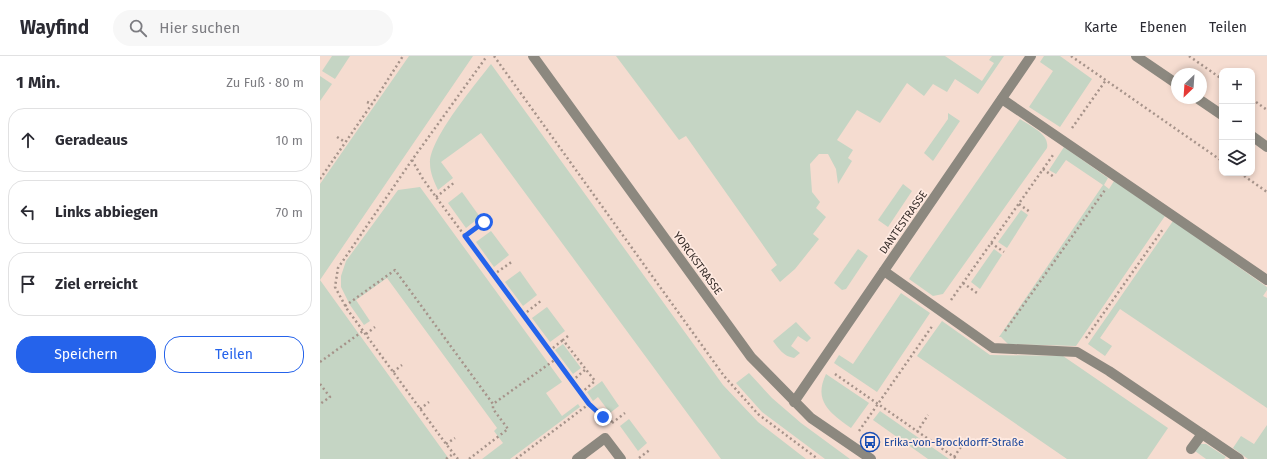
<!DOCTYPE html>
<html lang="de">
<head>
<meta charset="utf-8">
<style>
  body { margin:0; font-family:"Fira Sans",sans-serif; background:#f7f7f7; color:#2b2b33 }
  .controls { position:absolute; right:12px; top:12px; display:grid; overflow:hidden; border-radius:8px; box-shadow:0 2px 6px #0003 }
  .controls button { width:36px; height:36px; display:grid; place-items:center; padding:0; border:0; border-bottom:1px solid #e1e1e2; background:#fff; color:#2b2b33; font:20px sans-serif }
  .compass { position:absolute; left:851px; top:12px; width:36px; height:36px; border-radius:50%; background:#fff; box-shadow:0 2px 6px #0003; rotate:205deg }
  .stop { position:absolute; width:12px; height:12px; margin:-9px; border:3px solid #2563eb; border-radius:50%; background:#fff }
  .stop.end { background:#2563eb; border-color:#fff; box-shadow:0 1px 4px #0008 }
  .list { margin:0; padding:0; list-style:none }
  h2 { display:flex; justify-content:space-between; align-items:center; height:52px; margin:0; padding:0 16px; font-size:17px }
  h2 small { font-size:13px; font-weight:400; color:#7c7c81 }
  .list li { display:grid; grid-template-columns:26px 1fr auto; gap:12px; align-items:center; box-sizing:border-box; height:64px; margin:0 8px 8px; padding:0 8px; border:1px solid #e1e1e2; border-radius:16px }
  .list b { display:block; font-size:15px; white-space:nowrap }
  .list em { font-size:13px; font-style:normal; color:#7c7c81 }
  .actions { display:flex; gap:8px; padding:12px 16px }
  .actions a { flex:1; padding:9px 0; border:1px solid #2563eb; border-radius:16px; text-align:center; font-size:14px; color:#2563eb }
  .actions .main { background:#2563eb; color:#fff }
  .icon { flex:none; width:22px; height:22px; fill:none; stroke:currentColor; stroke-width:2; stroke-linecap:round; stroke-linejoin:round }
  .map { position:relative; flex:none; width:947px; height:403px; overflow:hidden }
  header { display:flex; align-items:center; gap:24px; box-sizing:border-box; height:56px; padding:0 20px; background:#fff; border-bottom:1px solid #e1e1e2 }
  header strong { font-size:19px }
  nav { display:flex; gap:22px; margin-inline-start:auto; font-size:14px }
  .search { width:280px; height:36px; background:#f7f7f7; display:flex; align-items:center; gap:10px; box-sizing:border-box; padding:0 14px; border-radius:22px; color:#7c7c81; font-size:15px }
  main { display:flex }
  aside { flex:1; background:#fff }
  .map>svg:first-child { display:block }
  .green { fill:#c5d5c4 }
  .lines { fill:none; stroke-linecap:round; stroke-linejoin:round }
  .path { stroke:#a6938a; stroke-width:2.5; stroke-dasharray:2 3; stroke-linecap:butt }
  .minor { stroke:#8c887f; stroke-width:10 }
  .route { stroke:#2563eb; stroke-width:5 }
  .labels { text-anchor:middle; stroke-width:3.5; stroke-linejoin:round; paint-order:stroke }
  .street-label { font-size:11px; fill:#372d29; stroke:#ffeae1 }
  .transit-label { font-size:11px; fill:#164399; stroke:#ffeae1; text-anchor:start }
</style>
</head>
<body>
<header>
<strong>Wayfind</strong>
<div class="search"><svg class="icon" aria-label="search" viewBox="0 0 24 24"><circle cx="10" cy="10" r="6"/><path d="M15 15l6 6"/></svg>Hier suchen</div>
<nav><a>Karte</a><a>Ebenen</a><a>Teilen</a></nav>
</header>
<main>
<aside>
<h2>1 Min.<small>Zu Fuß · 80 m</small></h2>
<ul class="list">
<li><svg class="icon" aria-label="ahead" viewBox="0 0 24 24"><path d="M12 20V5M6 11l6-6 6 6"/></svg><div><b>Geradeaus</b></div><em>10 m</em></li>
<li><svg class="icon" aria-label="left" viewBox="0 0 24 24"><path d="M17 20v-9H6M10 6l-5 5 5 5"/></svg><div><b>Links abbiegen</b></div><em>70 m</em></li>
<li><svg class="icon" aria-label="arrive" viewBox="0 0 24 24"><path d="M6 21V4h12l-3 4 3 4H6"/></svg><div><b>Ziel erreicht</b></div></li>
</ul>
<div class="actions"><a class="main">Speichern</a><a>Teilen</a></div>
</aside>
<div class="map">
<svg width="947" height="403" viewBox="0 0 947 403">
  <rect width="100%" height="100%" fill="#f5dcd0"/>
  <g class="green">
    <polygon points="12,0 30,0 15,23 2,15"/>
    <polygon points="89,0 153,0 0,224 129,403 0,403 0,128"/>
    <polygon points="296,0 625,0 662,25 674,7 669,4 672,0 684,0 658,38 635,23 627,36 613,28 604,40 587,27 560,67 537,54 517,84 533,94 528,102 532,105 518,128 516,113 508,98 499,98 490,108 492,136 500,146 496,152 506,161 493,178 499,183 475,213 460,226 451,214 457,209 366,80 359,84"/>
    <polygon points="724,0 740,0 772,23 740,71 709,51 733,15 720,6"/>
    <path d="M171,8L403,329L438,366L486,403H401L161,77L121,106L133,122L118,134C114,125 110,117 110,107C110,82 155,29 171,8Z"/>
    <polygon points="0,20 12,28 0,45"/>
    <polygon points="628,57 640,65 613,105 604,97 628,63"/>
    <path d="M700,63C710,70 730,78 727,92L623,238L613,240L589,223Z"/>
    <polygon points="744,91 788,122 784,129 789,133 794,125 845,160 756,290 688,288 681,281 679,281 783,129 746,104 736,118 729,114"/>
    <polygon points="583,128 592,135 568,171 558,164"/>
    <polygon points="100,131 242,326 226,337 242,360 258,348 260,351 190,403 162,403 183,387 174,375 177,372 67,222 36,244 50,265 44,269 30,249 21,231 21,220 26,205 78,134"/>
    <polygon points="142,136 160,161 146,172 128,147"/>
    <polygon points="701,154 708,159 687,192 678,186"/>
    <polygon points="853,165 947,231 947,234 943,240 947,242 947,352 800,253 780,282 792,290 785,300 768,288"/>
    <polygon points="171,175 189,199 174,211 156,186"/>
    <polygon points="538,193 548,200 526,233 522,234 514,227"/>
    <polygon points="674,193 682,199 660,233 651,226"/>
    <polygon points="200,215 217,239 203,250 185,226"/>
    <polygon points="581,237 610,257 557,336 514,307 519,299 533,308"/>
    <polygon points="227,251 245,275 230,286 212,262"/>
    <polygon points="622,265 670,299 743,300 848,372 827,403 747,403 597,300"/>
    <path d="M476,266L491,282L487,286L478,280L471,290L480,297L474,302C463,300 459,293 453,285Z"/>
    <polygon points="243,288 261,312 253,318 235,294"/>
    <polygon points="429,317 452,342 481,367 530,403 505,403 442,356 416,327"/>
    <path d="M506,318L549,347L531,372C510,357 493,345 506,318Z"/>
    <polygon points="282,325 299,350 290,357 278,341 273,345 267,336"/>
    <polygon points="560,355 629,403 608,403 553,364"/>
    <polygon points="309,363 327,387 318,395 300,370"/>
    <polygon points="947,369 947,403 928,403 913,392 921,380 934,388"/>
    <polygon points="880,388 886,388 906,401 904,403 886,403 875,395"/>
  </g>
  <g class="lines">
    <g class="path">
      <polyline points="174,0 404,320 438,358 498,403"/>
      <polyline points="751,0 902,105"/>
      <polyline points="869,0 902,23"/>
      <polyline points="932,43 947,54"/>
      <polyline points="47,46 52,48"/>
      <polyline points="752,72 786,24"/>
      <polyline points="17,81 25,86"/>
      <polyline points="92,104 103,123 116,141 269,348 283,361 289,362 292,366"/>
      <polyline points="723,113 734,121"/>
      <polyline points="920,117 947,136"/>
      <polyline points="0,123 56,42 83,0"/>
      <polyline points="116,141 135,126"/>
      <polyline points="699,148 710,156"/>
      <polyline points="145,180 164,166"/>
      <polyline points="671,187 684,196"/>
      <polyline points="173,219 193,205"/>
      <polyline points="643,227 657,237"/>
      <polyline points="631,244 733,99"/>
      <polyline points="25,250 75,214 173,348 236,303"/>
      <polyline points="203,259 222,244"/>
      <polyline points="685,275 785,134"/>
      <polyline points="46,278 55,271"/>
      <polyline points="248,280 243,284 275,325 261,337"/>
      <polyline points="766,282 843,173"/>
      <polyline points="229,295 243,284"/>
      <polyline points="0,306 43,275"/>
      <polyline points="73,316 82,309"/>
      <polyline points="515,318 637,403"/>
      <polyline points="252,325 266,313"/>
      <polyline points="0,328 10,341 0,348"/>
      <polyline points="100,353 109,346"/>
      <polyline points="292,367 305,357"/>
      <polyline points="539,375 613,269"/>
      <polyline points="597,376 608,359"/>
      <polyline points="126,388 135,382"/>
      <polyline points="634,401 645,385"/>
      <polyline points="319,402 331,393"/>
      <polyline points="126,403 133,398"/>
      <polyline points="138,403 126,388 27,253 15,231 18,212 92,104 167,0"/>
      <polyline points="149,403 188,373 173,353 173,348"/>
      <polyline points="196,403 269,348"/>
    </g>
    <g class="minor">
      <polyline points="213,0 431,301 491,362 551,403"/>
      <polyline points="816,0 857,28"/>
      <polyline points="877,42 902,59"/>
      <polyline points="682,43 947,224"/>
      <polyline points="932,80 947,91"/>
      <polyline points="564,215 673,292 757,296 789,315 919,403"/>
      <polyline points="474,346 711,0"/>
      <polyline points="871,393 882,378"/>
      <polyline points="257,403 285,382 301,403"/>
    </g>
  </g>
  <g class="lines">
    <polyline class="route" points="164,166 145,180 269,348 283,361"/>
  </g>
  <defs>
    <g id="bus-ring" transform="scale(1)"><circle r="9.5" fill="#ffeae1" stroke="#1a4fb4" stroke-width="1.5"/><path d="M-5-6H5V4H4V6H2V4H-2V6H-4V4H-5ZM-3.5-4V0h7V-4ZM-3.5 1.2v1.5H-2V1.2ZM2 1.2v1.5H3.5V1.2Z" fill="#1a4fb4"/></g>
  </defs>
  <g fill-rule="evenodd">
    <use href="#bus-ring" x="550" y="386"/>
  </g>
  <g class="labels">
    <g class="street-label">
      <text transform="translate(583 166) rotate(-55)" y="4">DANTESTRASSE</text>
      <text transform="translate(378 207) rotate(54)" y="4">YORCKSTRASSE</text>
    </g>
    <g class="transit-label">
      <text x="564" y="390">Erika-von-Brockdorff-Straße</text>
    </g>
  </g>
</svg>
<div class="controls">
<button>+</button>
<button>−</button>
<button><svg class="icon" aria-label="layers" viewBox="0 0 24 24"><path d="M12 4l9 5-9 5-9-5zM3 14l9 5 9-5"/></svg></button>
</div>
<svg class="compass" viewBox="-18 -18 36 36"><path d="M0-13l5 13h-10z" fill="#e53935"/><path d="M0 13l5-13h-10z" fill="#7c7c81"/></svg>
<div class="stop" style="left:164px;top:166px"></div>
<div class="stop end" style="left:283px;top:361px"></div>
</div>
</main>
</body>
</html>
